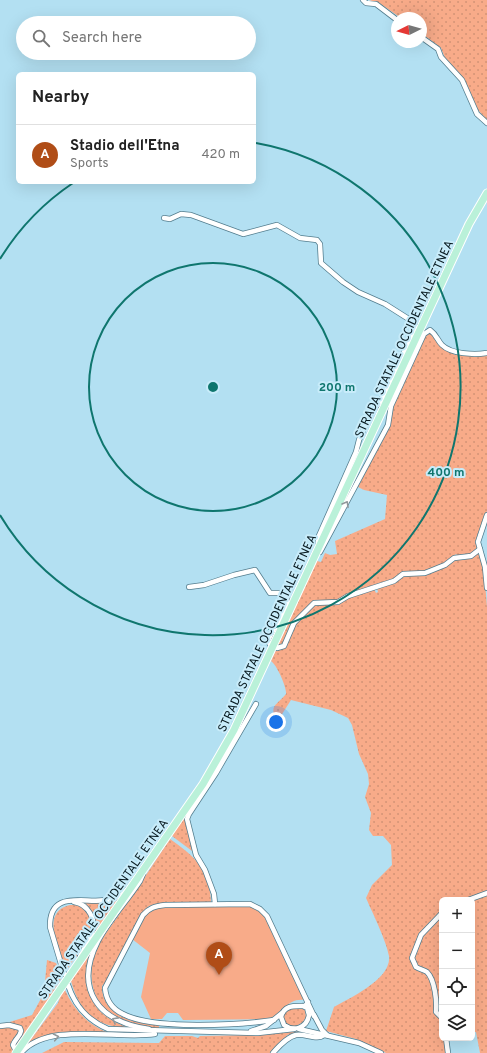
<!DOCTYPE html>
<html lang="en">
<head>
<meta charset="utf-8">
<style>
  body { margin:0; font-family:Overpass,sans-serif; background:#f2f2f2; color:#222 }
  .controls { position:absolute; right:12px; bottom:12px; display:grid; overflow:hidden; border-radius:6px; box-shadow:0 4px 16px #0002 }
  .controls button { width:36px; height:36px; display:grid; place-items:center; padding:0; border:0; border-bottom:1px solid #e0e0e0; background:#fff; color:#222; font:20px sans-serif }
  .compass { position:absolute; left:391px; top:12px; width:36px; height:36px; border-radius:50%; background:#fff; box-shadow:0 4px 16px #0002; rotate:265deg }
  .you { position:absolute; left:276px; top:722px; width:14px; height:14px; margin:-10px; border:3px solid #fff; border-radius:50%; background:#1a73e8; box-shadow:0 0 0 6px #1a73e833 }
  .badge { display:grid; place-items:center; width:26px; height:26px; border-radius:50%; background:#b04d17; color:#fff; font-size:13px; font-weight:700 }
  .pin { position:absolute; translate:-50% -33px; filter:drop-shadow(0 1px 2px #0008) }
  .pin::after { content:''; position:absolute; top:21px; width:14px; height:12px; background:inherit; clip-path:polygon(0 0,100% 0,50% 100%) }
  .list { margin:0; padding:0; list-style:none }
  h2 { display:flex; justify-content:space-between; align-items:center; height:52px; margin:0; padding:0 16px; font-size:17px }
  h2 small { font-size:13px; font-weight:400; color:#767676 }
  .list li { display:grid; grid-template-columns:26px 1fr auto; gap:12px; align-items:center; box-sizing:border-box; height:60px; padding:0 16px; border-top:1px solid #e0e0e0 }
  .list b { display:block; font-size:15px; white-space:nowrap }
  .list p { margin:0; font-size:13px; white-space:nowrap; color:#767676 }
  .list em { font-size:13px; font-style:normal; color:#767676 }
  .icon { flex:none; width:22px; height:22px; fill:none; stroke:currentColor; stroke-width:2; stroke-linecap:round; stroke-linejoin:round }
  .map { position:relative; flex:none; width:487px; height:1053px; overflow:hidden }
  .search { position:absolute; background:#fff; box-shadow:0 4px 16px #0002; left:16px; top:16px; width:240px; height:44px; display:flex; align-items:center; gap:10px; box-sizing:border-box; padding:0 14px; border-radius:22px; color:#767676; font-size:15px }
  .panel { position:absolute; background:#fff; box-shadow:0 4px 16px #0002; left:16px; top:72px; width:240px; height:112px; border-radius:6px }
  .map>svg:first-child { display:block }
  .green { fill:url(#green-dots) }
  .pitch { fill:#f8ab89 }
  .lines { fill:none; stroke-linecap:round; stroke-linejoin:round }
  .minor-casing { stroke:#537d8e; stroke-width:6 }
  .primary-casing { stroke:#fff; stroke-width:9 }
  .minor { stroke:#fff; stroke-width:4.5 }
  .primary { stroke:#baf1d9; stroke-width:7 }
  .oneway { stroke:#90989b }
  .ring { fill:none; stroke:#0f766e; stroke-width:2 }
  .labels { text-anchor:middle; stroke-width:4; stroke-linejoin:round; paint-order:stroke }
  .street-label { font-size:12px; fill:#081a20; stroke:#c8ecfa }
  .centre { fill:#0f766e; stroke:#c8ecfa; stroke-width:2 }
  .ring-label { font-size:12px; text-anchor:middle; font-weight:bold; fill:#0f766e; stroke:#c8ecfa; stroke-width:4; stroke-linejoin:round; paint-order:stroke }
</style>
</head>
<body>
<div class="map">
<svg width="487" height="1053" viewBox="0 0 487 1053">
  <defs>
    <pattern id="green-dots" width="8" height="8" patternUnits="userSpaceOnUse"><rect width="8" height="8" fill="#f8ab89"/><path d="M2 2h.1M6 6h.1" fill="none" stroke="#d39376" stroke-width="1.8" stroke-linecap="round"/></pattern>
  </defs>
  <rect width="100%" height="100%" fill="#b3e0f2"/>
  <g class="green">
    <polygon points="369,0 487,0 487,120 478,110 464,79 445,58 441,48 421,33 421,18 401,18 379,3"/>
    <polygon points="429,333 431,333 443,348 454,353 454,355 457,353 487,354 487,511 477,543 477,548 471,555 458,557 456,554 448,562 425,572 403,573 395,580 338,601 318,601 294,622 283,645 277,647 317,561 321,562 325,553 330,555 337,554 335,541 385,519 387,495 364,490 358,487 388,428 395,401 423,338"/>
    <path d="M478,552L484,571L487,607V892L464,900H442V912L431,922L413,951V964L425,972L429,978L436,1000L435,1010L442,1020V1038H445L447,1053H386L356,1039L326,1031L334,1007C350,998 392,979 389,956C386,940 373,914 366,898L372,885L392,865L391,845L383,836H373L369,830L371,813L365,797L369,784L368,774L359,754L352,725L348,718L331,710L291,700L277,722C269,705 275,707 286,694C287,688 277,665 271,661L276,650L283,648L294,626L314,605L336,604L344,599L374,589L376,593L378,592L377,588L395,583L403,576L423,575L457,559L464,560Z"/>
    <polygon points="186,815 192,851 172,836"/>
    <path d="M170,839C193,855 210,869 211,902L156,904L149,906L143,912L105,983L102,986C102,1016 135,1024 159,1025V1029C142,1026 123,1025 110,1014C91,1000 87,972 96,951C102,936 114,923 122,910C139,886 154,863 170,839Z"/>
    <polygon points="487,895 487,1053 480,1053 476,1032 472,1032 472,900"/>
    <path d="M121,898L94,936C96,924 93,910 84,902L108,903Z"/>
    <path d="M70,905C78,905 84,906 88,914C98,934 77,954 67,970C60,951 39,912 70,905Z"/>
    <polygon points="442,915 442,1002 439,1003 432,976 416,965 414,956 420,939"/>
    <path d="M90,953C92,959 90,968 89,975C87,1006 101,1016 128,1028C95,1026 80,1013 71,981Z"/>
    <polygon points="47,960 56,963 62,977 50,997 12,1053 0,1053 0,1025 32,1015 44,993"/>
    <path d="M65,990C74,1010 88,1025 109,1033C81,1033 50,1029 26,1046L58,1003L61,995Z"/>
    <path d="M290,1008H301L305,1010L306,1017C302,1026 291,1030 284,1022V1014Z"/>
    <polygon points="302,1031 320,1036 304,1033 287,1035 286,1039 272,1053 42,1053 64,1042 155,1043 159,1043 165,1036 192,1036 198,1038 200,1036 255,1035"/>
  </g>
  <path class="pitch" d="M248,906L257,909L266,917L305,1000C286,997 283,1016 267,1019L183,1020L178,1013H167L162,1019H151L141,997L150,953L132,939L142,917L155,907Z"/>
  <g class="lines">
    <g class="minor-casing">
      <g id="minor">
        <polyline points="363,0 366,3 376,4 397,20"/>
        <polyline points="421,37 438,49 441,57 462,80 477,114 487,123"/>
        <polyline points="164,218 170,219 181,214 191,215 243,234 277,225 300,238 317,240 320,244 321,263 343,282 358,292 385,304 415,323 415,329 380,402 371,412 359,440 356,452 318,538 318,546"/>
        <polyline points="487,515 478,542 485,567 487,588"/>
        <path d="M320,552L388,425L391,406L424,334L430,330C437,335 437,340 442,345C451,354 474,355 487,353"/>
        <path d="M189,587L204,585L234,575L255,570L270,593H283L287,596C289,612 273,626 268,641L271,646"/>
        <polyline points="277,648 284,646 294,623 314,603 338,602 348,596 394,581 403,574 425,573 445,565 454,558 471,556 480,549"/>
        <path d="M143,874L140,881C127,901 109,920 98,941C73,990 99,1022 149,1029"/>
        <polyline points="468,900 487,893"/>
        <path d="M74,902C88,904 97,920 92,933C89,941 84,949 80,956"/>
        <polyline points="215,904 214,894 205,870 196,855 187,819 189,814 216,773 256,704"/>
        <path d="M442,913L421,935L412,958L416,967C419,969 424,970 427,972C435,980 437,1002 436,1012L442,1018"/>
        <path d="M64,974L50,927C49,878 106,917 126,890"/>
        <path d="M68,985C75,1006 87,1020 108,1029L258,1033L294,1029"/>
        <path d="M303,1006L307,1008L309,1015C307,1028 294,1032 284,1025L281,1017C284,1004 296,1006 305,1006L308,1002"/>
        <polyline points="314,1015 322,1030 327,1035"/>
        <path d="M274,1020C239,1025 153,1030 123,1014C112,1009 106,1000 105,988L143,915C149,908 155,906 165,905L250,904L260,909L267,916L314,1016"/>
        <path d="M0,1026L9,1025L20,1028L21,1031C20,1037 15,1039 13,1045L15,1049"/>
        <polyline points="299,1029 359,1043 381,1053"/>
        <polyline points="251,1031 266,1026 282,1013"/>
        <polyline points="446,1038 448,1053"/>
        <path d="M21,1053C48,1021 118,1040 155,1034"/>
        <path d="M273,1053C279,1046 287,1037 296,1035C305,1033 317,1041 324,1035"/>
      </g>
    </g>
    <g class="primary-casing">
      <polyline id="primary" points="16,1053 203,784 234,730 469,224 487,193"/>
    </g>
    <use href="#minor" class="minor"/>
    <use href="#primary" class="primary"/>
  </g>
  <defs><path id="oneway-chevron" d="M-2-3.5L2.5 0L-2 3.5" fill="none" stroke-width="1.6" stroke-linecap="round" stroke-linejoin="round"/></defs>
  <g class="oneway">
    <use href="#oneway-chevron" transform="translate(346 504) rotate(-60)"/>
    <use href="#oneway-chevron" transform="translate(115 1020) rotate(-151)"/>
    <use href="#oneway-chevron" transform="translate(56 1037) rotate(-11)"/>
  </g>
  <g class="ring">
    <circle cx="213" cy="387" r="124"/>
    <path d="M0 259A248 248 0 0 1 73 183M256 143A248 248 0 1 1 0 515"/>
  </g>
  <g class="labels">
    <g class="street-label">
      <text transform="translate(404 339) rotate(-65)" y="4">STRADA STATALE OCCIDENTALE ETNEA</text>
      <text transform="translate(267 633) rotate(-65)" y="4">STRADA STATALE OCCIDENTALE ETNEA</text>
      <text transform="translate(103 909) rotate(-55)" y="4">STRADA STATALE OCCIDENTALE ETNEA</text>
    </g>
  </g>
  <circle cx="213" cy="387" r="6" class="centre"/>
  <g class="ring-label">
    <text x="337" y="391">200 m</text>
    <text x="446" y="476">400 m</text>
  </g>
</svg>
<div class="controls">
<button>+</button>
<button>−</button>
<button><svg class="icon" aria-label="locate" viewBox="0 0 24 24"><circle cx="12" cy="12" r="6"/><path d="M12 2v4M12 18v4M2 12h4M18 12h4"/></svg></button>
<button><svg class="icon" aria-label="layers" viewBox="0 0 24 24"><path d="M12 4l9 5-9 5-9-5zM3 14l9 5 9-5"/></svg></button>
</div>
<svg class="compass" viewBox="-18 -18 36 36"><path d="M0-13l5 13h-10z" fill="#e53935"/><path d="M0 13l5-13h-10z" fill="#767676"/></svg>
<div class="you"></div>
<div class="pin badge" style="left:219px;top:975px">A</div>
<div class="search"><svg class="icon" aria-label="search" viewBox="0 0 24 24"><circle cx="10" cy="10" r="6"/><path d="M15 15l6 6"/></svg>Search here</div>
<section class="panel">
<h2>Nearby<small></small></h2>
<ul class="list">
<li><span class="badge">A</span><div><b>Stadio dell'Etna</b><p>Sports</p></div><em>420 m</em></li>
</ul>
</section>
</div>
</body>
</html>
